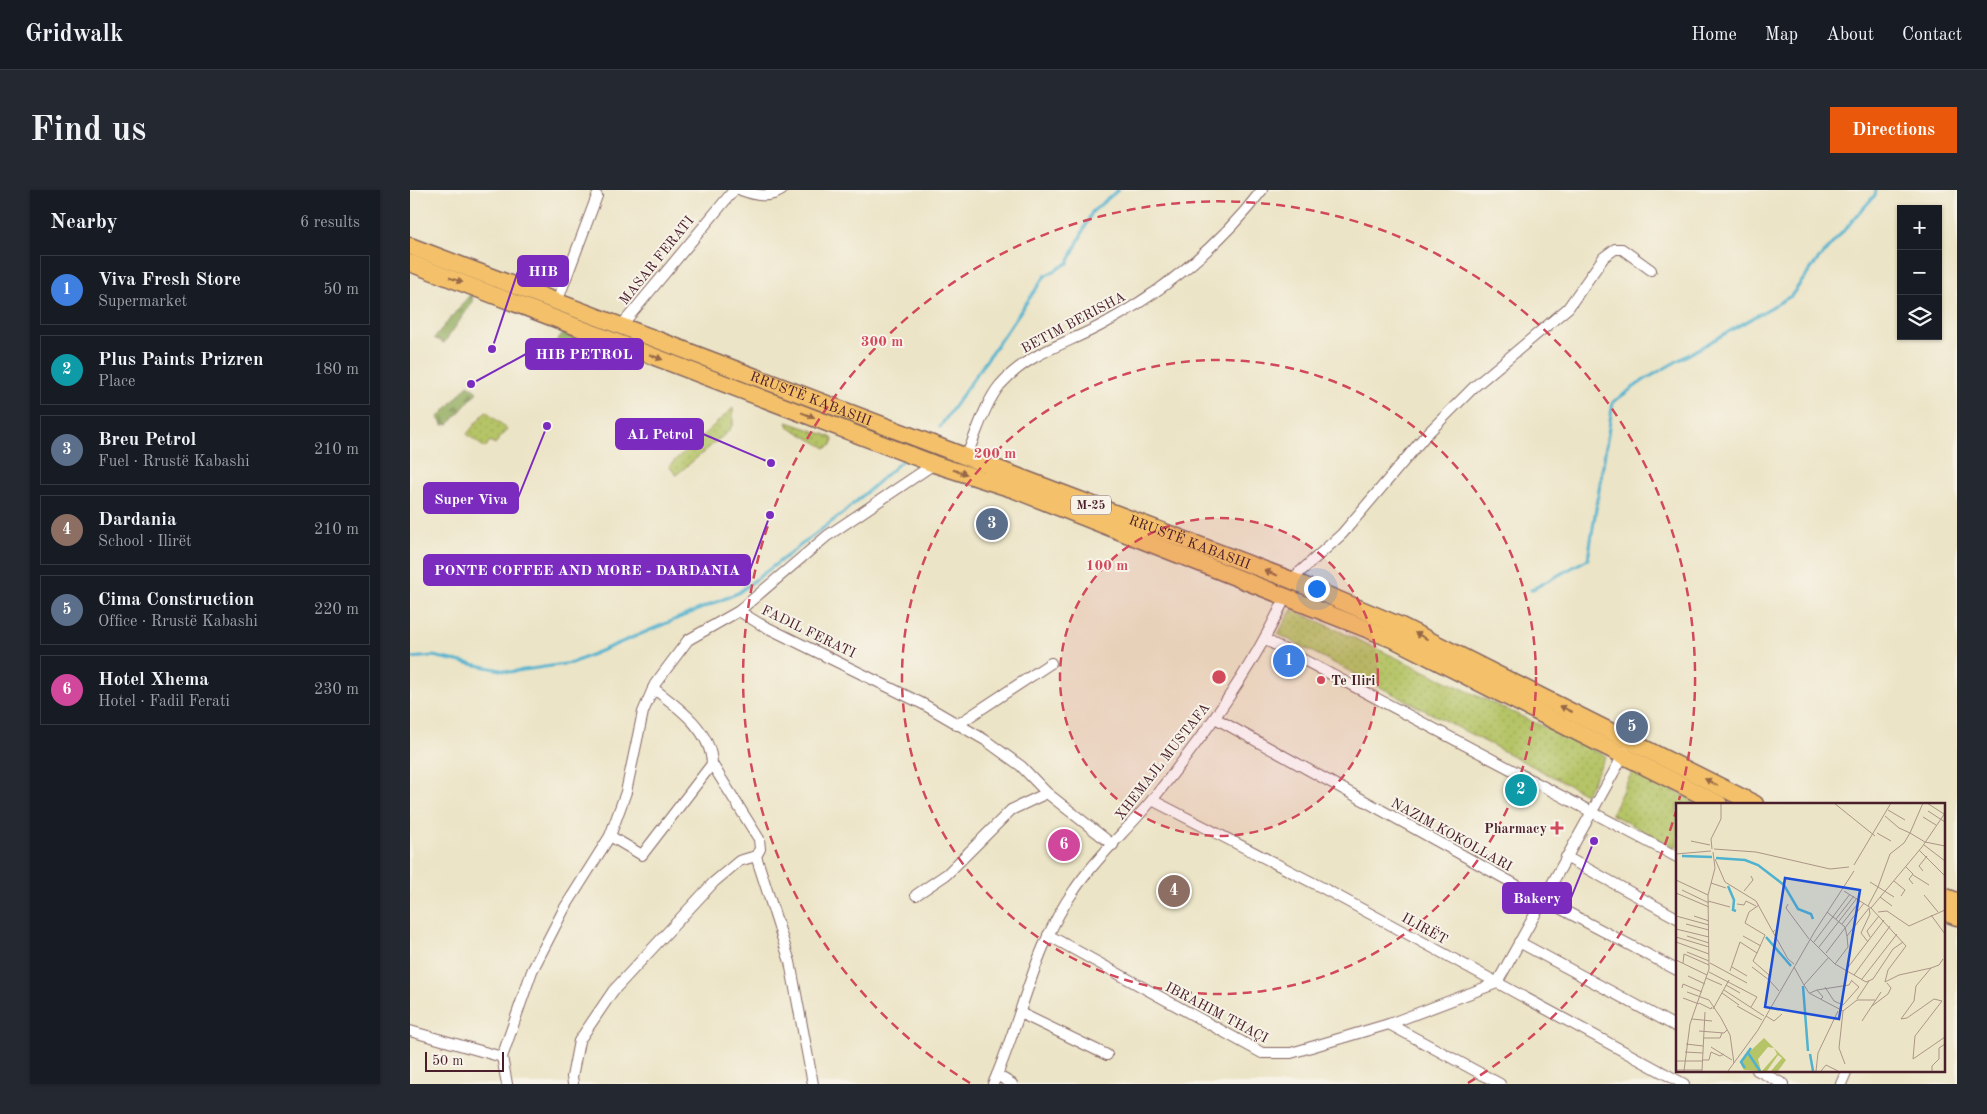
<!DOCTYPE html>
<html lang="en">
<head>
<meta charset="utf-8">
<style>
  body { margin:0; font-family:"Old Standard TT",serif; background:#242831; color:#f1f3f6 }
  .controls { position:absolute; right:15px; top:15px; display:grid; overflow:hidden; border-radius:0px; box-shadow:0 1px 4px #0004 }
  .controls button { width:45px; height:45px; display:grid; place-items:center; padding:0; border:0; border-bottom:1px solid #363941; background:#171b24; color:#f1f3f6; font:25px sans-serif }
  .scale { position:absolute; left:15px; bottom:12px; width:79px; box-sizing:border-box; padding-left:5px; border:2px solid #4a1f2b; border-top:0; font-size:14px; line-height:18px; white-space:nowrap; color:#4a1f2b; -webkit-text-stroke:4px #f7f3e8; paint-order:stroke }
  .you { position:absolute; left:906px; top:398px; width:18px; height:18px; margin:-12px; border:4px solid #fff; border-radius:50%; background:#1a73e8; box-shadow:0 0 0 8px #1a73e833 }
  .badge { display:grid; place-items:center; width:32px; height:32px; border-radius:50%; background:#ea580c; color:#fff; font-size:16px; font-weight:700 }
  .pin { position:absolute; translate:-50% -50%; border:2px solid #fff; box-shadow:0 1px 5px #0006 }
  .list { margin:0; padding:0; list-style:none }
  h2 { display:flex; justify-content:space-between; align-items:center; height:65px; margin:0; padding:0 20px; font-size:21px }
  h2 small { font-size:16px; font-weight:400; color:#9ea1a6 }
  .list li { display:grid; grid-template-columns:32px 1fr auto; gap:15px; align-items:center; box-sizing:border-box; height:70px; margin:0 10px 10px; padding:0 10px; border:1px solid #363941; border-radius:0px }
  .list b { display:block; font-size:19px; white-space:nowrap }
  .list p { margin:0; font-size:16px; white-space:nowrap; color:#9ea1a6 }
  .list em { font-size:16px; font-style:normal; color:#9ea1a6 }
  .icon { flex:none; width:28px; height:28px; fill:none; stroke:currentColor; stroke-width:2; stroke-linecap:round; stroke-linejoin:round }
  .map { position:relative; flex:none; width:1547px; height:894px; overflow:hidden; border-radius:0px }
  header { display:flex; align-items:center; gap:30px; box-sizing:border-box; height:70px; padding:0 25px; background:#171b24; border-bottom:1px solid #363941 }
  header strong { font-size:24px }
  nav { display:flex; gap:28px; margin-inline-start:auto; font-size:18px }
  .intro { display:flex; align-items:center; justify-content:space-between; box-sizing:border-box; height:120px; padding:0 30px }
  h1 { margin:0; font-size:35px }
  .button { padding:12px 22px; border-radius:0px; background:#ea580c; color:#fff; font-size:18px; font-weight:700 }
  main { display:flex; gap:30px; padding:0 30px }
  aside { flex:1; background:#171b24; border-radius:0px; box-shadow:0 1px 4px #0004 }
  .map>svg:first-child { display:block }
  .green { fill:url(#green-dots); stroke:#807248 }
  .forest { fill:url(#forest-firs); stroke:#6d6443 }
  .lines { fill:none; stroke-linecap:round; stroke-linejoin:round }
  .stream { stroke:#50b2cf; stroke-width:3 }
  .minor-casing { stroke:#836461; stroke-width:12 }
  .primary-casing { stroke:#836461; stroke-width:19 }
  .minor { stroke:#fff; stroke-width:10 }
  .primary { stroke:#f4c16a; stroke-width:16 }
  .oneway { fill:#966847 }
  .ring { fill:none; stroke:#d1495b; stroke-width:2.5; stroke-dasharray:9 6 }
  .poi-dot { fill:#d1495b; stroke:#f7f3e8; stroke-width:2 }
  .labels { text-anchor:middle; stroke-width:4; stroke-linejoin:round; paint-order:stroke }
  .shield { fill:#f7f3e8; stroke:#7e5f64; stroke-width:1 }
  .shield-label { font-size:12px; font-weight:bold; fill:#4a1f2b }
  .street-label { font-size:14px; fill:#4a1f2b; stroke:#f7f3e8 }
  .poi-label { font-size:14px; font-weight:bold; fill:#4a1f2b; stroke:#f7f3e8; text-anchor:start }
  .inset-river { fill:none; stroke:#50b2cf; stroke-width:2.5 }
  .inset-road { fill:none; stroke:#ab9588; stroke-width:1 }
  .view { fill:#1d4ed8; fill-opacity:0.15; stroke:#1d4ed8; stroke-width:2.5 }
  .inset-edge { fill:none; stroke:#4a1f2b; stroke-width:2.5 }
  .centre { fill:#d1495b; stroke:#f7f3e8; stroke-width:2.5 }
  .ring-label { font-size:15px; text-anchor:middle; font-weight:bold; fill:#d1495b; stroke:#f7f3e8; stroke-width:4; stroke-linejoin:round; paint-order:stroke }
  .leader { fill:none; stroke:#7b2cbf; stroke-width:2 }
  .callout-dot { fill:#7b2cbf; stroke:#f7f3e8; stroke-width:2 }
  .callout { fill:#7b2cbf; stroke:#7b2cbf; stroke-width:2 }
  .callout-label { font-size:15px; text-anchor:middle; font-weight:bold; fill:#fff }
</style>
</head>
<body>
<header>
<strong>Gridwalk</strong>
<nav><a>Home</a><a>Map</a><a>About</a><a>Contact</a></nav>
</header>
<div class="intro"><h1>Find us</h1><a class="button">Directions</a></div>
<main>
<aside>
<h2>Nearby<small>6 results</small></h2>
<ul class="list">
<li><span class="badge" style="background:#3f7fe0">1</span><div><b>Viva Fresh Store</b><p>Supermarket</p></div><em>50 m</em></li>
<li><span class="badge" style="background:#0f9aa8">2</span><div><b>Plus Paints Prizren</b><p>Place</p></div><em>180 m</em></li>
<li><span class="badge" style="background:#5c6f8a">3</span><div><b>Breu Petrol</b><p>Fuel · Rrustë Kabashi</p></div><em>210 m</em></li>
<li><span class="badge" style="background:#8d6e63">4</span><div><b>Dardania</b><p>School · Ilirët</p></div><em>210 m</em></li>
<li><span class="badge" style="background:#5c6f8a">5</span><div><b>Cima Construction</b><p>Office · Rrustë Kabashi</p></div><em>220 m</em></li>
<li><span class="badge" style="background:#d1479c">6</span><div><b>Hotel Xhema</b><p>Hotel · Fadil Ferati</p></div><em>230 m</em></li>
</ul>
</aside>
<div class="map">
<svg width="1547" height="894" viewBox="0 0 1547 894">
  <defs>
    <pattern id="green-dots" width="8" height="8" patternUnits="userSpaceOnUse" patternTransform="scale(1.25)"><rect width="8" height="8" fill="#b5c466"/><path d="M2 2h.1M6 6h.1" fill="none" stroke="#9da859" stroke-width="1.8" stroke-linecap="round"/></pattern>
    <pattern id="forest-firs" width="22" height="20" patternUnits="userSpaceOnUse" patternTransform="scale(1.25)"><rect width="22" height="20" fill="#90aa5b"/><path d="M5 1l3.5 6h-7zM16 11l3.5 6h-7z" fill="#788a4b"/></pattern>
  </defs>
  <rect width="100%" height="100%" fill="#f7f3e8"/>
  <filter id="ink" filterUnits="userSpaceOnUse"><feTurbulence type="fractalNoise" baseFrequency=".02" numOctaves="2"/><feDisplacementMap in="SourceGraphic" scale="10" xChannelSelector="R" yChannelSelector="G"/><feConvolveMatrix kernelMatrix="1 2 1 2 8 2 1 2 1" color-interpolation-filters="sRGB"/></filter>
  <filter id="wash" filterUnits="userSpaceOnUse"><feTurbulence type="fractalNoise" baseFrequency=".0096" numOctaves="4" result="noise"/><feDisplacementMap in="SourceGraphic" scale="20" xChannelSelector="R" yChannelSelector="G"/><feGaussianBlur stdDeviation="1.12" result="paint"/><feColorMatrix in="noise" values="0 0 0 0 0 0 0 0 0 0 0 0 0 0 0 0 0 1.4 0 .05"/><feComposite in="paint" operator="in"/></filter>
  <g filter="url(#wash)">
    <rect width="100%" height="100%" fill="#ece4c6"/>
    <g class="green">
      <polygon points="323,218 323,234 319,241 266,285 259,276"/>
      <polygon points="76,221 97,239 85,254 80,251 75,258 57,244"/>
      <polygon points="377,232 419,246 423,249 422,255 416,258 379,237"/>
      <polygon points="882,419 1196,566 1176,604 868,444"/>
      <polygon points="1223,580 1290,614 1267,614 1267,658 1201,624"/>
    </g>
    <g class="forest">
      <polygon points="63,101 62,113 34,153 24,148"/>
      <polygon points="159,138 182,147 153,179 135,164 140,157 145,162 150,156 145,152"/>
      <polygon points="58,195 67,202 39,234 33,235 28,228"/>
    </g>
    <g class="lines">
      <g class="stream">
        <polyline points="530,237 635,86 658,73 682,22 708,0"/>
        <polyline points="1121,400 1178,369 1203,212 1234,190 1381,106 1407,71 1465,5 1466,0"/>
        <polyline points="0,468 23,466 100,482 162,473 328,403 433,323 493,270"/>
      </g>
    </g>
  </g>
  <g filter="url(#ink)">
    <g class="lines">
      <g class="minor-casing">
        <g id="minor">
          <path d="M331,0C345,5 358,9 372,0"/>
          <polyline points="147,112 187,6"/>
          <polyline points="211,136 324,0"/>
          <path d="M556,267C566,245 575,213 590,195C621,160 659,154 697,132C758,98 810,55 852,0"/>
          <polyline points="881,390 932,344 1016,245 1064,197 1158,118 1194,67 1205,59 1212,59 1241,80"/>
          <polyline points="329,421 417,346 524,274"/>
          <polyline points="856,450 1267,667"/>
          <polyline points="805,528 1119,702 1267,780"/>
          <polyline points="547,535 641,473"/>
          <polyline points="302,574 349,649 350,659 346,666 380,772 403,894"/>
          <polyline points="742,610 911,697 1274,894"/>
          <path d="M200,646L232,665L302,574C301,540 268,517 243,498"/>
          <polyline points="1156,667 1267,728"/>
          <polyline points="506,705 537,684 601,620 637,603"/>
          <polyline points="638,745 852,863 881,863 979,834 1087,793 1215,562"/>
          <polyline points="1109,752 1267,837"/>
          <polyline points="610,823 697,865"/>
          <polyline points="979,834 1090,894"/>
          <polyline points="0,841 92,867"/>
          <polyline points="1347,880 1373,894"/>
          <polyline points="587,885 602,894"/>
          <polyline points="97,894 92,867 122,781 154,719 200,646 216,602 233,522 245,494 278,450 329,421 350,434 513,514 575,550 611,576 637,603 703,655"/>
          <polyline points="163,894 162,887 169,851 203,801 304,692 329,671 346,666"/>
          <path d="M583,894C612,830 623,757 665,699C687,667 717,640 742,610C793,547 842,480 876,406"/>
          <polyline points="1431,894 1437,880"/>
        </g>
      </g>
      <g class="primary-casing">
        <g id="primary">
          <path id="s1" d="M0,56L881,390L991,436L1345,614"/>
          <polyline points="0,73 524,274 605,300 987,451 1309,614"/>
          <polyline points="1533,706 1547,711"/>
          <polyline points="1533,722 1547,727"/>
        </g>
      </g>
      <use href="#minor" class="minor"/>
      <use href="#primary" class="primary"/>
    </g>
    <defs><path id="oneway-solid" d="M-6-.8H1V-3.2L6.5 0L1 3.2V.8H-6Z" transform="scale(1.25)"/></defs>
    <g class="oneway">
      <use href="#oneway-solid" transform="translate(46 90) rotate(20)"/>
      <use href="#oneway-solid" transform="translate(246 167) rotate(21)"/>
      <use href="#oneway-solid" transform="translate(398 225) rotate(21)"/>
      <use href="#oneway-solid" transform="translate(550 282) rotate(18)"/>
      <use href="#oneway-solid" transform="translate(861 383) rotate(-159)"/>
      <use href="#oneway-solid" transform="translate(1011 446) rotate(-153)"/>
      <use href="#oneway-solid" transform="translate(1156 519) rotate(-153)"/>
      <use href="#oneway-solid" transform="translate(1301 592) rotate(-153)"/>
    </g>
  </g>
  <circle cx="809" cy="487" r="159" fill="#d1495b" fill-opacity=".12"/>
  <g class="ring">
    <circle cx="809" cy="487" r="159"/>
    <circle cx="809" cy="487" r="317"/>
    <path d="M1267 618A476 476 0 0 1 1058 893M560 893A476 476 0 1 1 1269 610"/>
  </g>
  <g class="poi-dot">
    <circle cx="911" cy="490" r="5"/>
    <path d="M1144.5 630.5h5v5h5v5h-5v5h-5v-5h-5v-5h5z"/>
  </g>
  <g class="labels">
    <rect class="shield" x="661" y="305.5" width="40" height="19" rx="4"/>
    <g class="shield-label">
      <text x="681" y="319">M-25</text>
    </g>
    <g class="street-label">
      <text transform="translate(246 70) rotate(-51)" y="5">MASAR FERATI</text>
      <text transform="translate(663 132) rotate(-28)" y="5">BETIM BERISHA</text>
      <text dy="5" stroke="none"><textPath href="#s1" startOffset="429">RRUSTË KABASHI</textPath></text>
      <text dy="5" stroke="none"><textPath href="#s1" startOffset="834">RRUSTË KABASHI</textPath></text>
      <text transform="translate(399 441) rotate(26)" y="5">FADIL FERATI</text>
      <text transform="translate(752 571) rotate(-52)" y="5">XHEMAJL MUSTAFA</text>
      <text transform="translate(1042 644) rotate(29)" y="5">NAZIM KOKOLLARI</text>
      <text transform="translate(1015 738) rotate(29)" y="5">ILIRËT</text>
      <text transform="translate(807 822) rotate(28)" y="5">IBRAHIM THAÇI</text>
    </g>
    <g class="poi-label">
      <text x="921" y="495">Te Iliri</text>
      <text x="1137" y="643" text-anchor="end">Pharmacy</text>
    </g>
  </g>
  <g transform="translate(1266 613)">
    <rect width="269" height="269" fill="#ece4c6"/>
    <path d="M88,235L110,257L102,268H95L106,255L102,252L91,268H86L101,251L98,245L92,244L82,256L85,268L68,267L65,262L66,256Z" fill="#b5c466"/>
    <path class="inset-river" d="M6,53L36,54M40,55L69,57L82,62L108,82L122,106L135,111L137,116M52,83L58,97L57,107L60,108M90,134L115,163M127,183L132,248M72,250L84,268M134,251L137,268M69,265L65,259L75,245"/>
    <path class="inset-road" d="M158,0L199,33M251,0L268,11M212,7L229,17M252,8L269,19M209,13L223,25L234,30L247,0M247,14L260,22M201,30L215,38M15,38L34,42M248,42L269,58M36,46L35,36L45,16V0M38,46L80,49L154,66L173,64M243,47L269,73M0,51L35,48M39,56L49,79L80,98L97,129M178,62L215,0M230,64L237,71L233,76L237,81M247,68L243,63L251,53M237,72L253,82M0,77L32,92M218,78L229,87L225,93M194,79L202,84L214,51L228,40L234,30L249,39L269,43M35,80L50,85M6,87L33,100M68,88L77,77L75,73M168,88L195,105L230,143L212,167L209,179L223,172L255,165L240,183L238,198L225,216L231,215L258,196L266,198L239,233L237,256L269,234M0,90L33,104M248,92L262,109M204,94L216,103M32,98L54,104M61,101L68,102L70,98L80,103M112,101L110,105L133,136M192,103L202,84L218,94M195,105L246,44L269,10M151,109L169,124L171,133L172,144L159,161M202,109L211,108L233,123L269,107M255,112L269,131M0,113L33,122M18,113L33,118M160,116L178,93M10,121L33,127M166,121L184,98M0,126L33,134M99,127L97,129L112,156L118,161M11,133L33,140M67,133L85,143M171,133L193,105M0,134L33,144M194,134L191,128L203,113M134,136L159,161L190,179L197,176L217,146L227,139M0,139L33,151M138,139L174,91M192,139L185,130L194,111L193,105M143,144L181,95M11,149L33,158M81,150L89,132L69,120L73,109L83,102M150,150L188,100M153,154L128,182L133,190L167,208L181,197H199M0,157L31,172M7,160L8,151L33,162M34,160L71,180M56,164L71,173M76,164L93,177M118,164L128,182M255,165L263,162L267,156M170,167L208,117M54,168L64,139L81,150L77,158L93,172V177L103,188M33,169L81,194L75,204M178,172L214,123M12,173L29,181M30,175L46,182M186,176L221,131M50,182L64,190M149,184L158,198L167,202L183,184L176,178M6,185L7,181L26,189M48,187L88,213M141,187L173,182L176,177M11,189L33,197L45,215L54,232L58,260M46,190L63,202M134,190L141,187L147,194L145,196M7,195L23,201M181,196L193,178M23,200L35,206L36,204M61,203L86,217M196,203L212,191L215,185L211,180M37,206L53,177M167,208L163,245L169,261M90,213L98,218L106,211M16,216L36,218M186,218L205,189M23,228L48,230L51,227M27,235H44L46,230M10,241L27,243M35,244L56,257M9,249L27,250M27,257H33L35,249L44,253L48,251M0,258H27M0,267H26M8,268L14,221L33,166L32,92L39,65L37,49M26,268L29,209M52,268L82,227L139,128L178,68M140,268L142,250L162,208M145,268L150,262L162,268M256,268V263L263,256V245L269,241"/>
    <path class="view" d="M109,75L184,87L163,216L89,204Z"/>
    <rect width="269" height="269" class="inset-edge"/>
  </g>
  <circle cx="809" cy="487" r="8" class="centre"/>
  <g class="ring-label">
    <text x="472" y="156">300 m</text>
    <text x="585" y="268">200 m</text>
    <text x="697" y="380">100 m</text>
  </g>
  <path class="leader" d="M82 159L108 81M61 194L116 164M361 273L293 244M137 236L108 308M360 325L340 380M1184 651L1161 708"/>
  <g class="callout-dot">
    <circle cx="82" cy="159" r="5"/>
    <circle cx="61" cy="194" r="5"/>
    <circle cx="361" cy="273" r="5"/>
    <circle cx="137" cy="236" r="5"/>
    <circle cx="360" cy="325" r="5"/>
    <circle cx="1184" cy="651" r="5"/>
  </g>
  <g class="callout">
    <rect x="108" y="66" width="50" height="30" rx="5"/>
    <rect x="116" y="149" width="117" height="30" rx="5"/>
    <rect x="206" y="229" width="87" height="30" rx="5"/>
    <rect x="14" y="293" width="94" height="30" rx="5"/>
    <rect x="14" y="365" width="326" height="30" rx="5"/>
    <rect x="1093" y="693" width="68" height="30" rx="5"/>
  </g>
  <g class="callout-label">
    <text x="133" y="86">HIB</text>
    <text x="174" y="169">HIB PETROL</text>
    <text x="250" y="249">AL Petrol</text>
    <text x="61" y="314">Super Viva</text>
    <text x="177" y="385">PONTE COFFEE AND MORE - DARDANIA</text>
    <text x="1127" y="713">Bakery</text>
  </g>
</svg>
<div class="controls">
<button>+</button>
<button>−</button>
<button><svg class="icon" aria-label="layers" viewBox="0 0 24 24"><path d="M12 4l9 5-9 5-9-5zM3 14l9 5 9-5"/></svg></button>
</div>
<div class="scale">50 m</div>
<div class="you"></div>
<div class="pin badge" style="left:879px;top:471px;background:#3f7fe0">1</div>
<div class="pin badge" style="left:1111px;top:600px;background:#0f9aa8">2</div>
<div class="pin badge" style="left:582px;top:334px;background:#5c6f8a">3</div>
<div class="pin badge" style="left:764px;top:701px;background:#8d6e63">4</div>
<div class="pin badge" style="left:1222px;top:537px;background:#5c6f8a">5</div>
<div class="pin badge" style="left:654px;top:655px;background:#d1479c">6</div>
</div>
</main>
</body>
</html>
